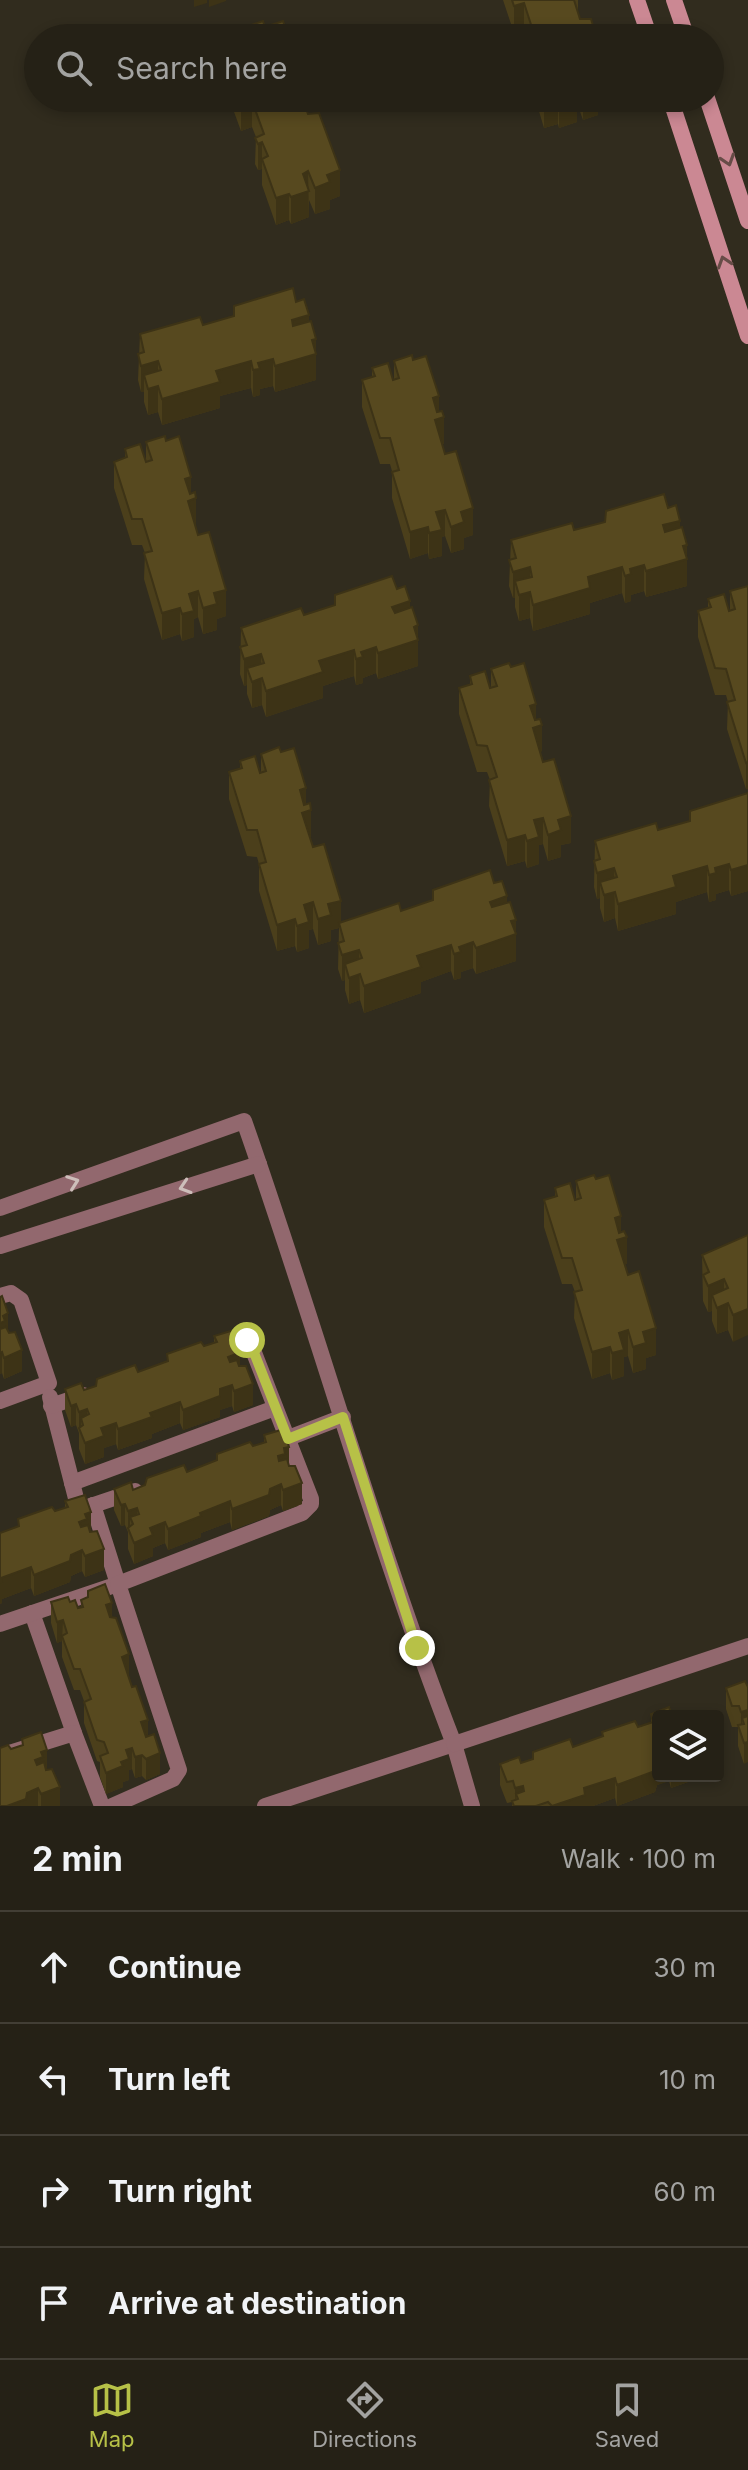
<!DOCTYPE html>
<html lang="en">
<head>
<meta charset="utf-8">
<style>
  body { margin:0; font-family:Inter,sans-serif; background:#2d291f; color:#f1f3f6 }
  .controls { position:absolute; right:24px; bottom:24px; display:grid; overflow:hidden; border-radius:8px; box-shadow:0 4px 12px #0003 }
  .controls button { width:72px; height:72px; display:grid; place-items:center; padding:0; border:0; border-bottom:2px solid #423e35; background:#252116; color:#f1f3f6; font:40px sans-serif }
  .stop { position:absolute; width:24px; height:24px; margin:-18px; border:6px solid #b7c147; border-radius:50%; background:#fff }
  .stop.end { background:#b7c147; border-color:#fff; box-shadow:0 2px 8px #0008 }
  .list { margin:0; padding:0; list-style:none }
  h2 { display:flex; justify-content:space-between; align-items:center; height:104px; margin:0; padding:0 32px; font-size:34px }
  h2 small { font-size:26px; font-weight:400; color:#a3a3a1 }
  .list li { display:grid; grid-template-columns:52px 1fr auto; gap:24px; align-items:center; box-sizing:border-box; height:112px; padding:0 32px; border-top:2px solid #423e35 }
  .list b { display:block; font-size:30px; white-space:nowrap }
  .list em { font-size:26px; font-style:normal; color:#a3a3a1 }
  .icon { flex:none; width:44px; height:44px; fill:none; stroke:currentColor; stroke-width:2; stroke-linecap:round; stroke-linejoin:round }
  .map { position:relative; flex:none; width:748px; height:1806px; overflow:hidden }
  .search { position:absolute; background:#252116; box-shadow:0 4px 12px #0003; left:24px; right:24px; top:24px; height:88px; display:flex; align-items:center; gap:20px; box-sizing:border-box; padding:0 28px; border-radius:44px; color:#a3a3a1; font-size:30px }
  .sheet { height:552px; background:#252116 }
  nav { display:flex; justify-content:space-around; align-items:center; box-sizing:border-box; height:112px; border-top:2px solid #423e35; background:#252116; font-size:22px; color:#a3a3a1 }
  nav a { display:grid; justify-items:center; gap:4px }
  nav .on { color:#b7c147 }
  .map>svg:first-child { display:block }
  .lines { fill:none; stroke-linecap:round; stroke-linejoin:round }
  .lane { stroke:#92686e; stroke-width:16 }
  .street { stroke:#92686e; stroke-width:16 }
  .secondary { stroke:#cb8893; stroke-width:16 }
  .wall { fill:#4b3f1b }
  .shaded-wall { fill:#3d3316 }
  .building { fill:#57491f; stroke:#3d3316; stroke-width:2 }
  .oneway { stroke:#674c47 }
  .oneway2 { stroke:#cdbeba }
  .route { stroke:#b7c147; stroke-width:10 }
</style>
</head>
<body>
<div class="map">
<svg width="748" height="1806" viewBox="0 0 748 1806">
  <rect width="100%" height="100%" fill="#312c1e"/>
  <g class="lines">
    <polyline class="lane" points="454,1744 472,1806"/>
    <g class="street">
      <path d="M0,1208L244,1121C317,1328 375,1540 454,1744L265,1806"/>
      <polyline points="0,1246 259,1164"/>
      <polyline points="0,1296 11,1293 21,1300 49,1383 0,1401"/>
      <polyline points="50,1397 79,1510"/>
      <polyline points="51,1406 83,1395"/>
      <polyline points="278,1442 343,1417"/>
      <polyline points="72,1483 275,1408"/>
      <polyline points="70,1513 135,1491"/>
      <polyline points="32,1613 74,1733"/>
      <polyline points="0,1624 118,1584 93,1505"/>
      <polyline points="454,1744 748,1646"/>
      <polyline points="0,1756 74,1733 102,1806"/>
      <polyline points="112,1806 173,1779 179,1770 118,1584 302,1513 311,1504 311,1499 251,1345 247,1340 243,1341 219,1349"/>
    </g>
    <g class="secondary">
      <polyline points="637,0 650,38"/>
      <polyline points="674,0 687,38"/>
      <polyline points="670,98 748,336"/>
      <polyline points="707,98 748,221"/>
    </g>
  </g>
  <g class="wall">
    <polygon points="503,0 578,0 578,12 580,19 597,38 527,38 524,30 514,33"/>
    <polygon points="251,25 265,27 289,38 251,38"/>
    <polygon points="229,98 304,98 304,103 340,196 330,200 330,209 315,214 309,200 309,217 291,224 289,220 276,225 262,185 262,169 258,170 255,164 256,137 252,127 241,131"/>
    <polygon points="535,98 609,98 609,103 598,106 598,115 583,120 577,103 577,122 559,128 558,124 544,128"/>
    <polygon points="296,302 309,321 316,339 316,380 275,392 273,386 260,389 260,395 253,397 251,388 220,396 220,408 162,425 158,412 148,415 144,402 144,392 141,392 138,380 140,334 203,325"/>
    <polygon points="394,361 439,412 444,444 442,444 473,535 464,538 464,549 451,553 445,536 442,537 442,556 429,559 428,553 410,559 392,498 392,471 390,464 380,464 362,407 362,380 372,377 372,368 394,380"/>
    <polygon points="146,442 191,493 196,525 195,525 226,616 217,619 217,630 203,634 198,617 194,619 194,637 182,641 180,634 162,640 144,579 145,553 142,545 132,545 114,488 114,462 125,458 125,449 146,461"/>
    <polygon points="668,508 680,527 687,571 687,586 646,597 644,591 631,595 631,601 625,603 622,593 590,603 590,614 533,631 530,618 519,621 515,607 515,598 513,598 509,586 511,540 574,530"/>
    <polygon points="748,586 748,789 746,789 727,729 728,702 726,695 715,695 698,637 698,611 708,608 708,599 730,611 730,591"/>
    <polygon points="397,589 410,608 418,625 418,666 378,679 376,673 363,678 363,683 356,685 354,676 323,686 323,698 266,717 262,705 252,708 247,694 247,685 244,686 240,674 241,628 304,615"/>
    <polygon points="491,669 536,720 542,751 540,752 571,843 561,845 561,857 548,861 543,844 539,845 539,864 527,868 525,861 507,866 489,806 490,780 487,772 477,772 459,714 459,688 470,684 470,676 491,688"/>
    <polygon points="261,754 306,804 311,836 310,837 341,923 401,911 494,883 507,903 516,920 516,961 476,974 473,968 461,972 461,978 454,980 451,971 421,982 421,993 364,1013 360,1000 349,1004 345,990 345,980 342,981 338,969 339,928 331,930 331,941 318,945 313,929 309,930 309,948 297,952 295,946 277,951 259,891 259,864 257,857 247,856 229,799 229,772 240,769 240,761 261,772"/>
    <polygon points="748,794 748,891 731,896 729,890 716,894 716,900 709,902 707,892 676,902 676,914 618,931 615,918 604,922 600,908 600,898 597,899 594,887 595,841 658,830 690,821"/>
    <polygon points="576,1181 621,1232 627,1264 625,1264 656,1355 646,1358 646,1369 633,1373 628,1356 624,1357 624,1376 612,1380 610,1373 592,1379 574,1318 575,1292 572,1284 562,1284 544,1227 544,1200 555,1197 555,1188 576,1200"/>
    <polygon points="748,1235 733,1342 728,1330 717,1334 712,1321 712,1311 708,1312 703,1301 702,1255"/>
    <polygon points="0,1297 8,1332 22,1371 4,1379 2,1373 0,1374"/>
    <polygon points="214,1336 240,1366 253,1405 234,1412 232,1406 220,1410 220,1417 183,1430 180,1423 152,1434 152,1438 118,1450 116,1444 104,1448 104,1457 85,1464 79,1449 79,1433 76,1425 71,1427 65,1410 65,1389 84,1390 138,1372 214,1343"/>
    <polygon points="264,1435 289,1466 302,1504 283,1511 281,1505 270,1510 269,1516 232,1530 230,1522 201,1533 201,1537 168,1550 165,1543 153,1548 153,1556 134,1564 128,1549 128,1532 125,1525 121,1526 114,1510 114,1489 133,1490 187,1472 264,1442"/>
    <polygon points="65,1501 91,1532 104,1570 85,1577 82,1571 71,1576 70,1582 34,1596 31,1588 2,1599 2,1603 0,1604 0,1533 65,1508"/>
    <polygon points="81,1600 112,1617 129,1675 128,1676 160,1774 146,1780 142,1776 135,1778 132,1769 129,1770 129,1780 123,1782 123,1787 106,1794 100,1777 100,1762 97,1761 84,1723 84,1701 80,1690 74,1690 62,1657 62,1641 57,1643 51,1623 51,1602 78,1608 81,1608"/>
    <polygon points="745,1681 744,1764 738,1746 738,1727 732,1727 726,1709 726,1688"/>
    <polygon points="669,1707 658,1776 688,1776 688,1782 671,1788 669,1781 657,1785 655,1792 617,1806 615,1798 593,1806 512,1806 512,1802 507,1803 500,1785 500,1764 521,1763 602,1737 602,1732 638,1727 651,1723 651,1714"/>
    <polygon points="22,1739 47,1770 60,1806 0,1806 11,1749 22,1746"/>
  </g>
  <g class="shaded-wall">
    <polygon points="194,0 207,0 207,3 194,7"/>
    <polygon points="209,0 226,0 226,1 209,7"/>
    <polygon points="524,3 524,30 514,33 514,6"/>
    <polygon points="558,98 558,124 544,128 544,102"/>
    <polygon points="571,98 577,98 577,122 559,128 559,102"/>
    <polygon points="583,98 609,98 609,103 598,106 598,115 583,120"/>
    <polygon points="252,101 252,127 241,131 241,105"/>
    <polygon points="262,142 262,169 258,170 258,144"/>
    <polygon points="340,170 340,196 330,200 330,209 315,214 315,188 327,175"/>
    <polygon points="308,171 309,217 291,224 291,197 303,174"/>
    <polygon points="289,194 289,220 276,225 276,198"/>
    <polygon points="309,315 309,341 292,346 292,320"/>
    <polygon points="316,339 316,380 275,392 275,366 312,340"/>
    <polygon points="273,359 273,386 260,389 260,395 253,397 253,370 258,363"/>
    <polygon points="158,361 158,412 148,415 148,389 144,375 144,392 141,392 141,366"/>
    <polygon points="251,361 251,388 220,396 220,408 162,425 162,399 216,371"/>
    <polygon points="439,396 439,419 444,417 444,444 435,446 433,398"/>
    <polygon points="191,477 191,500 196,498 196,525 188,528 185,479"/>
    <polygon points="473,508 473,535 464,538 464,549 451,553 451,527 461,512"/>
    <polygon points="445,510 445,536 442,537 442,556 429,559 429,533 436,512"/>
    <polygon points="680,521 680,547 663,552 663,525"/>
    <polygon points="428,527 428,553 410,559 410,532"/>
    <polygon points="687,545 687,586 646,597 646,571 683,546"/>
    <polygon points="644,565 644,591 631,595 631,601 625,603 625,576 630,569"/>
    <polygon points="530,567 530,618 519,621 519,595 515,581 515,598 513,598 513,572"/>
    <polygon points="622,567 622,593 590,603 590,614 533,631 533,605 588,577"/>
    <polygon points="226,590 226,616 217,619 217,630 203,634 203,608 214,593"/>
    <polygon points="198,591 198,617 194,619 194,637 182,641 182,614 189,594"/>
    <polygon points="410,601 410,628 392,633 392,607"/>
    <polygon points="180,608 180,634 162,640 162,613"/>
    <polygon points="418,625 418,666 378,679 378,653"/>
    <polygon points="376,647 376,673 363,678 363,683 356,685 356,659 361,652"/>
    <polygon points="354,650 354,676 323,686 323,698 266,717 266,691 319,661"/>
    <polygon points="261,654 262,705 252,708 252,682 247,668 247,685 244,686 244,659"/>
    <polygon points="536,704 536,727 542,725 542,751 533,754 530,706"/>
    <polygon points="748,762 748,789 746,789 746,763"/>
    <polygon points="306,788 306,811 311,810 311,836 302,839 300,790"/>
    <polygon points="571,816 571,843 561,845 561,857 548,861 548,835 558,820"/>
    <polygon points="543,818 543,844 539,845 539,864 527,868 527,841 534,820"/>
    <polygon points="525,835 525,861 507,866 507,840"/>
    <polygon points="729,864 729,890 716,894 716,900 709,902 709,875 715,868"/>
    <polygon points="748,865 748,891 731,896 731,870"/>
    <polygon points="707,866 707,892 676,902 676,914 618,931 618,904 673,876"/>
    <polygon points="614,868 615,918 604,922 604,895 600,882 600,898 597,899 597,873"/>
    <polygon points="507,896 507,922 490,928 490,902"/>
    <polygon points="341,901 341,927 339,923 339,928 331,930 331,941 318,945 318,919 328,904"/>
    <polygon points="313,902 313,929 309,930 309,948 297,952 297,926 304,905"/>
    <polygon points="295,919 295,946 277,951 277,925"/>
    <polygon points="516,920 516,961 476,974 476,948 511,921"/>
    <polygon points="473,942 473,968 461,972 461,978 454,980 454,954 459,947"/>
    <polygon points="451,945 451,971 421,982 421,993 364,1013 364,986 417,956"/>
    <polygon points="359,950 360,1000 349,1004 349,978 345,964 345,980 342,981 342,955"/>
    <polygon points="621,1216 621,1239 627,1237 627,1264 617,1266 615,1218"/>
    <polygon points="724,1279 724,1305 728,1303 728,1330 717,1334 717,1308 712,1295 712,1311 708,1312 708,1286"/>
    <polygon points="748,1309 748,1335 733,1342 733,1315"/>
    <polygon points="8,1313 8,1334 0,1344 0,1323 3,1316"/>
    <polygon points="656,1328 656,1355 646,1358 646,1369 633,1373 633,1347 643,1332"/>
    <polygon points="628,1330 628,1356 624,1357 624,1376 612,1380 612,1353 619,1333"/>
    <polygon points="240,1347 240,1368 228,1378 228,1357 234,1349"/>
    <polygon points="610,1347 610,1373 592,1379 592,1352"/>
    <polygon points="22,1350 22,1371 4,1379 4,1358"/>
    <polygon points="2,1352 2,1373 0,1374 0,1353"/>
    <polygon points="253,1384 253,1405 234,1412 234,1391"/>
    <polygon points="232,1385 232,1406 220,1410 220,1417 183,1430 183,1410 220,1389"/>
    <polygon points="180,1402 180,1423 152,1434 152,1438 118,1450 118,1429 150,1413"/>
    <polygon points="76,1404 76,1425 71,1427 71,1406"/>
    <polygon points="87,1409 87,1430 81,1418 81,1432 79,1428 79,1433 79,1412"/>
    <polygon points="116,1423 116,1444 104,1448 104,1457 85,1464 85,1443 101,1428"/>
    <polygon points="289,1447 289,1468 285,1475 278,1456 284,1448"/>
    <polygon points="302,1483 302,1504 283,1511 283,1490"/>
    <polygon points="281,1484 281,1505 270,1510 269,1516 232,1530 232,1509 270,1489"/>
    <polygon points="230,1501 230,1522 201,1533 201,1537 168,1550 168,1529 200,1513"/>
    <polygon points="125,1504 125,1525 121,1526 121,1505"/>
    <polygon points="137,1508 137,1529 130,1517 130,1532 128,1528 128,1532 128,1511"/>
    <polygon points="91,1512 91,1533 79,1543 79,1522 85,1514"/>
    <polygon points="165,1522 165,1543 153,1548 153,1556 134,1564 134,1543 150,1528"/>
    <polygon points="104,1549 104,1570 85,1577 85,1556"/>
    <polygon points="82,1550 82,1571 71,1576 70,1582 34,1596 34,1575"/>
    <polygon points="31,1567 31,1588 2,1599 2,1603 0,1604 0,1583 1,1578"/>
    <polygon points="112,1603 112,1624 106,1605"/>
    <polygon points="63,1620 62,1641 57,1643 57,1622"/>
    <polygon points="129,1654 129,1675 122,1678 122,1657"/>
    <polygon points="748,1710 748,1731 742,1718 742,1733 741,1733 741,1712"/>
    <polygon points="148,1720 148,1740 141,1722"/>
    <polygon points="748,1742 748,1762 744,1764 744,1743"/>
    <polygon points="132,1748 132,1769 129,1770 129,1780 123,1782 123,1787 106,1794 106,1773 121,1762 126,1750"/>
    <polygon points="47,1750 47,1771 43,1778 35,1760 41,1752"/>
    <polygon points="160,1753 160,1774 146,1780 146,1759"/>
    <polygon points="142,1755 142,1776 135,1778 135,1757"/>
    <polygon points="658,1764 658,1776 669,1776 669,1781 657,1785 655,1792 617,1806 617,1785"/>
    <polygon points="671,1776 688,1776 688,1782 671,1788"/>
    <polygon points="615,1778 615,1798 593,1806 552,1806 584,1788"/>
    <polygon points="523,1786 523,1806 518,1799 516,1794 515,1806 515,1788"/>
    <polygon points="60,1787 60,1806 41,1806 41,1794"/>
    <polygon points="38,1788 38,1806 7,1806 27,1793"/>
  </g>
  <g class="building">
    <polygon points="512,0 574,0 580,19 591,19 597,38 533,38 535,37 524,3 514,6"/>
    <polygon points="263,21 265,27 283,21 289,38 256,38 251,25"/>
    <polygon points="242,29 246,38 231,38 229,34"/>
    <polygon points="239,98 302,98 308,114 319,113 340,170 327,175 330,182 315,188 308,171 303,174 309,191 291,197 289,194 276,198 262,159 268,156 262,142 258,144 255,138 264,134 252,101 241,105"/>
    <polygon points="543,98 557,98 544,102"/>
    <polygon points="558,98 571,98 559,102"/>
    <polygon points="293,288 296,302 304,299 309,315 292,320 293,326 311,321 316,339 312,340 316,354 275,366 273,359 258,363 260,369 253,370 251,361 216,371 220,382 162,399 158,386 148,389 144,375 161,370 158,361 141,366 138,354 144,352 140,334 200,317 203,325 234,316 234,306"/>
    <polygon points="412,355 413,360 426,356 439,396 433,398 437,412 442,411 444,417 435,420 445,454 456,451 473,508 461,512 464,522 451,527 445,510 436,512 442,530 429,533 428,527 410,532 392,472 399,470 390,438 380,438 362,380 375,376 372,368 388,363 393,380 399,378 394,361"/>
    <polygon points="165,436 166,441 179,436 191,477 185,479 190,494 195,492 196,498 188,501 198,535 209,532 226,590 214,593 217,604 203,608 198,591 189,594 194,611 182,614 180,608 162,613 144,553 152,551 142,519 132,519 114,462 127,457 125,449 140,444 146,462 152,460 146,442"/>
    <polygon points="664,494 668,508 676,505 680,521 663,525 665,532 682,527 687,545 683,546 687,559 646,571 644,565 630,569 631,574 625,576 622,567 588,577 590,588 533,605 530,592 519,595 515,581 532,577 530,567 513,572 509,560 516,558 511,540 572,523 574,530 605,522 606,511"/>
    <polygon points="392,576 397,589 405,586 410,601 392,607 395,613 412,607 418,625 414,627 418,640 378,653 376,647 361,652 363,657 356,659 354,650 319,661 323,672 266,691 262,678 252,682 247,668 264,663 261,654 244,659 240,647 247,645 241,628 301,608 304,615 335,605 335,595"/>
    <polygon points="748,586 748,762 746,763 727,702 735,700 726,669 715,668 698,611 711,607 708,599 724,594 729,611 735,609 730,591"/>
    <polygon points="509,663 511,667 524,663 536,704 530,706 535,720 540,719 542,725 533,728 543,762 554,759 571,816 558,820 561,830 548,835 543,818 534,820 539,837 527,841 525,835 507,840 489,780 497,777 487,746 477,745 459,688 472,684 470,676 485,671 490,688 497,686 491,669"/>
    <polygon points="279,747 281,752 294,748 306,788 300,790 304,805 310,803 311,810 302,813 313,847 324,844 341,901 328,904 331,915 318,919 313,902 304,905 309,922 297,926 295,919 277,925 259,864 266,862 257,830 247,830 229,772 242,768 240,761 255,756 260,773 266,771 261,754"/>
    <polygon points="748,793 748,865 731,870 729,864 715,868 716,873 709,875 707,866 673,876 676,887 618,904 615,892 604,895 600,882 617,877 614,868 597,873 594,861 600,859 595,841 656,823 658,830 690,821 690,811"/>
    <polygon points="490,870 494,883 502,881 507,896 490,902 492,907 510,902 516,920 511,921 516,934 476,948 473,942 459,947 461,952 454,954 451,945 417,956 421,967 364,986 360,974 349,978 345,964 362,958 359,950 342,955 338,943 344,941 339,923 399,903 401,911 433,900 433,890"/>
    <polygon points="594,1175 596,1179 609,1175 621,1216 615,1218 619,1233 624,1231 627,1237 617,1240 628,1275 639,1271 656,1328 643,1332 646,1343 633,1347 628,1330 619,1333 624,1350 612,1353 610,1347 592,1352 574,1292 582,1290 572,1258 562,1258 544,1200 557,1196 555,1188 570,1183 575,1200 581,1198 576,1181"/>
    <polygon points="748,1235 748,1309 733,1315 728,1303 717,1308 712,1295 728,1288 724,1279 708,1286 703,1275 709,1272 702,1255"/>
    <polygon points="2,1296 8,1313 3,1316 5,1321 0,1323 0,1297"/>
    <polygon points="6,1327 9,1333 15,1332 22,1350 4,1358 2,1352 0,1353 0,1329"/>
    <polygon points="234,1330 240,1347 234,1349 236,1354 228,1357 230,1362 237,1360 239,1366 246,1366 253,1384 234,1391 232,1385 220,1389 220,1396 183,1410 180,1402 150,1413 152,1417 118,1429 116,1423 101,1428 104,1436 85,1443 79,1428 83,1425 81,1418 89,1414 87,1409 79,1412 76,1404 71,1406 65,1389 81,1383 84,1390 96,1386 97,1379 135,1365 138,1372 168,1361 167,1354 201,1342 204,1346 217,1342 214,1336"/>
    <polygon points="284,1429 289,1447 284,1448 285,1454 278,1456 279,1461 287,1459 289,1466 295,1466 302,1483 283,1490 281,1484 270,1489 269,1495 232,1509 230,1501 200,1513 201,1516 168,1529 165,1522 150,1528 153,1535 134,1543 128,1528 133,1524 130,1517 139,1514 137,1508 128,1511 125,1504 121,1505 114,1489 131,1482 133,1490 145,1485 147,1478 184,1465 187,1472 217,1460 217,1454 250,1442 253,1446 266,1442 264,1435"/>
    <polygon points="85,1495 91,1512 85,1514 87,1519 79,1522 81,1527 88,1525 90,1532 97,1531 104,1549 85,1556 82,1550 71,1555 70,1561 34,1575 31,1567 1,1578 2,1582 0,1583 0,1533 19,1526 18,1519 52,1507 55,1511 68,1507 65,1501"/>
    <polygon points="105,1584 112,1603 106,1605 110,1617 116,1618 129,1654 122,1657 132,1687 136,1686 148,1720 141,1722 146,1737 154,1734 160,1753 146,1759 142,1755 135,1757 132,1748 126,1750 129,1759 121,1762 123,1766 106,1773 100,1756 108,1753 104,1742 97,1740 84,1702 91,1699 80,1669 74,1669 62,1636 67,1633 63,1620 57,1622 51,1602 68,1597 70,1602 75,1600 78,1608 83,1607 81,1600 88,1597 88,1591"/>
    <polygon points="745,1681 748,1687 748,1710 741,1712 739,1706 732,1706 726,1688"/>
    <polygon points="669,1707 672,1716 658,1716 658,1764 655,1771 617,1785 615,1778 584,1788 585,1795 552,1806 548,1802 536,1806 514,1806 512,1801 518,1799 516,1794 524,1791 523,1786 515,1788 513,1781 507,1782 500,1764 519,1757 521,1763 533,1759 533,1752 570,1739 573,1747 603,1736 602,1732 635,1721 638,1727 653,1722 651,1714"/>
    <polygon points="748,1716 748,1742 744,1743 738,1725 744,1724 742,1718"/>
    <polygon points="41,1732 47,1750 41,1752 43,1757 35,1760 37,1765 44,1762 46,1770 52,1769 60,1787 41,1794 38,1788 27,1793 26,1799 7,1806 0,1806 0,1748 8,1745 11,1749 23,1745 22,1739"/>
  </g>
  <defs><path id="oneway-chevron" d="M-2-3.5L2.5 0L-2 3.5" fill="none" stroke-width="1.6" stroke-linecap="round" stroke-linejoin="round" transform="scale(2)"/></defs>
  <g class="oneway">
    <use href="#oneway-chevron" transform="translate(728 160) rotate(72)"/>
    <use href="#oneway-chevron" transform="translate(724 262) rotate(-108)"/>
  </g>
  <g class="oneway2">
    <use href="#oneway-chevron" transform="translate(73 1182) rotate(-20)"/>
    <use href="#oneway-chevron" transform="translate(185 1187) rotate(162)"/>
  </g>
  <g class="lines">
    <polyline class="route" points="247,1340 251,1345 288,1439 343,1417 417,1648"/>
  </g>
</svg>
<div class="controls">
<button><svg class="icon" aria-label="layers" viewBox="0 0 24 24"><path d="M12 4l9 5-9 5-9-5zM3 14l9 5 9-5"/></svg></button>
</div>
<div class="stop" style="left:247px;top:1340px"></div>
<div class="stop end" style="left:417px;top:1648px"></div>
<div class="search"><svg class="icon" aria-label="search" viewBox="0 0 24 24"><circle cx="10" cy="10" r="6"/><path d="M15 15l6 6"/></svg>Search here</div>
</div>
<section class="sheet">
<h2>2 min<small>Walk · 100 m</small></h2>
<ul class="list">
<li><svg class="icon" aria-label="ahead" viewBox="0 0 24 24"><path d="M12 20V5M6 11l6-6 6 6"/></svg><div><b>Continue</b></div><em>30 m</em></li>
<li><svg class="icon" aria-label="left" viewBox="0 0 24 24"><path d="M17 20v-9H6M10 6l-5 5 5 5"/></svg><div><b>Turn left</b></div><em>10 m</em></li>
<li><svg class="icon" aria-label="right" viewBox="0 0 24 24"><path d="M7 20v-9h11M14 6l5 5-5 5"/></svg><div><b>Turn right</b></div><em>60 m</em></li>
<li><svg class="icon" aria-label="arrive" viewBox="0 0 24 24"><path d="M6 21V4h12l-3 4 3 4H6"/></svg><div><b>Arrive at destination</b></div></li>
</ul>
</section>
<nav>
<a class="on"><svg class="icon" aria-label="map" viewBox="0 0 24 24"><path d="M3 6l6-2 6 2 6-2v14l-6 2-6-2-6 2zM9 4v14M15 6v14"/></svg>Map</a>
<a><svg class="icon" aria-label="directions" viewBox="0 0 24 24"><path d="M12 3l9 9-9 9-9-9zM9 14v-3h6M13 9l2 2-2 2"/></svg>Directions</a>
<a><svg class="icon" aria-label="saved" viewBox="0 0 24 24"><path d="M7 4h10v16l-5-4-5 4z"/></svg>Saved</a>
</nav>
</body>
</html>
